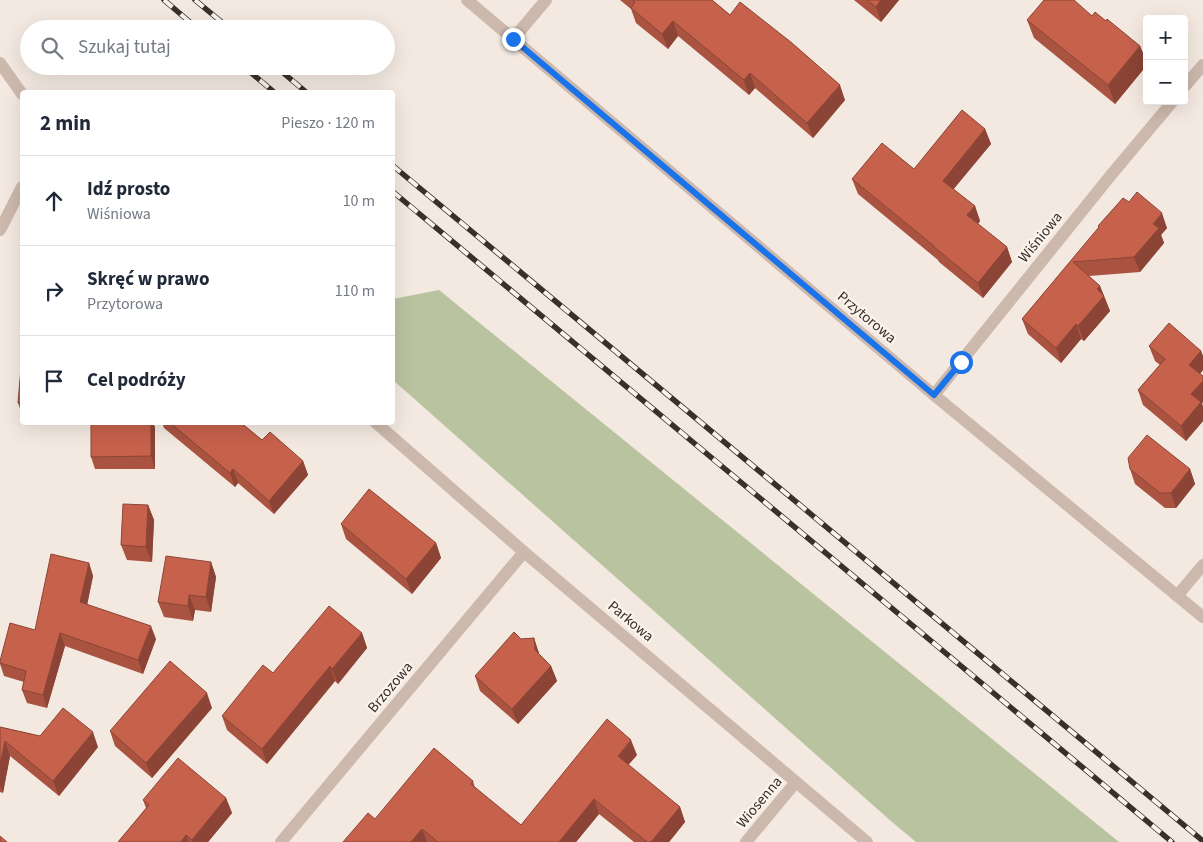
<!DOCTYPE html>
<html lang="pl">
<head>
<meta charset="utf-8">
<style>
  body { margin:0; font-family:"Source Sans 3",sans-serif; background:#f2f2f3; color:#1f2937 }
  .controls { position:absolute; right:15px; top:15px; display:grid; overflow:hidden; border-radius:5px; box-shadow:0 5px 20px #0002 }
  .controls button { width:45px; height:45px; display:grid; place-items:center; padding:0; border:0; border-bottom:1px solid #e0e1e3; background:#fff; color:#1f2937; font:25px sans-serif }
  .stop { position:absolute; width:15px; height:15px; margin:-11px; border:4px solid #1a73e8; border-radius:50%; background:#fff }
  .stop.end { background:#1a73e8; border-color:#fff; box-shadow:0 1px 5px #0008 }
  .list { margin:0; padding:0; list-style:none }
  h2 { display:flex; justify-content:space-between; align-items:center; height:65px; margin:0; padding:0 20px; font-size:21px }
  h2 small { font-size:16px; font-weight:400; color:#747a83 }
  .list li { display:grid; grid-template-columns:32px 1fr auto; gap:15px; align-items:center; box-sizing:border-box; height:90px; padding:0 20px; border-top:1px solid #e0e1e3 }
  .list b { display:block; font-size:19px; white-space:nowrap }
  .list p { margin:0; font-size:16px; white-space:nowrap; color:#747a83 }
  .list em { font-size:16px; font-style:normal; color:#747a83 }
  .icon { flex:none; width:28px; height:28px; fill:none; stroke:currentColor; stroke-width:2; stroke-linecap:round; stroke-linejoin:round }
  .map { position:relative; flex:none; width:1203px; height:842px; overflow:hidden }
  .search { position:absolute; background:#fff; box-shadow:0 5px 20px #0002; left:20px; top:20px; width:375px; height:55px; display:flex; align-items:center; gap:12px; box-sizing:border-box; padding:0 18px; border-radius:28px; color:#747a83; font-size:19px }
  .panel { position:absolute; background:#fff; box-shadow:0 5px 20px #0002; left:20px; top:90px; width:375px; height:335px; border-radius:5px }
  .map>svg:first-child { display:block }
  .green { fill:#bac3a0 }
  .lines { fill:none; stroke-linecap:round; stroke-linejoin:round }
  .street { stroke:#ccb8ac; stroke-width:12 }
  .rail-casing { stroke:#3a2f2b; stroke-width:5.5 }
  .rail { stroke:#fbf4ed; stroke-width:4; stroke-dasharray:11; stroke-linecap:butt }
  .wall { fill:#aa5341 }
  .shaded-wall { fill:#8b4435 }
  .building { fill:#c6614c; stroke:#8b4435 }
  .route { stroke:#1a73e8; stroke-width:6 }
  .labels { text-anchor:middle; stroke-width:4.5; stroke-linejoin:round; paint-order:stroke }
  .street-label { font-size:15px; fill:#3a2f2b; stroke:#fbf4ed }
</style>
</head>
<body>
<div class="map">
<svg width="1203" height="842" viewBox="0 0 1203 842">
  <rect width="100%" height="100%" fill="#f3e9e1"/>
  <polygon class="green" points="439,290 1119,842 916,842 892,822 393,380 393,299"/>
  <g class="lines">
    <g class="street">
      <polyline points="467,0 934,395 1203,617"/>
      <polyline points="513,39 546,0"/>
      <polyline points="0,63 22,94"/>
      <polyline points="1184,87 1203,65"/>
      <polyline points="0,230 22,187"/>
      <polyline points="934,395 1111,175 1173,101"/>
      <polyline points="375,422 524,552 867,842"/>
      <polyline points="1177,596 1203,565"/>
      <polyline points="281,842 524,552"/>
      <polyline points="746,842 796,782"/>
    </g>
    <g class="rail-casing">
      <g id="rail">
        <polyline points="164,0 198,29"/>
        <polyline points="195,0 230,29"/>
        <polyline points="243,66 274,92"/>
        <polyline points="275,66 306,92"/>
        <polyline points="392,165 1203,841"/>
        <polyline points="392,191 1172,842"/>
      </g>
    </g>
    <use href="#rail" class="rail"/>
  </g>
  <g class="wall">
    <polygon points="620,0 712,0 730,15 845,100 813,138 755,88 749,95 678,36 668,49 636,23 631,9"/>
    <polygon points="854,0 899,0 881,22"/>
    <polygon points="1092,16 1106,21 1140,46 1147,63 1147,65 1115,104 1034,38 1027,20"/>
    <polygon points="985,129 991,144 953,189 975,206 980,221 978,224 1007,247 1012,262 983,298 939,262 938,260 858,194 852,179 914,169"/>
    <polygon points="1129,202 1167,228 1161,235 1164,243 1140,272 1089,276 1100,286 1110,311 1084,341 1081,339 1061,363 1028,334 1022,319 1099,228 1098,226"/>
    <polygon points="1149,346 1201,351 1203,356 1203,370 1200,374 1203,376 1203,402 1202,403 1203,407 1203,421 1186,441 1143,405 1138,390 1160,365 1155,361"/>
    <polygon points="18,403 22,403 22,414"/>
    <polygon points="162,422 240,422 262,440 303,461 308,475 274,514 238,483 235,487 164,428"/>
    <polygon points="155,427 155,469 95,469 91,457"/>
    <polygon points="1130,469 1190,469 1195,484 1176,508 1165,508 1135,484"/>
    <polygon points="148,505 154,520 152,562 127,560 121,545"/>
    <polygon points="341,524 436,543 441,558 412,594 346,539"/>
    <polygon points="211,562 216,577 211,612 195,610 193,621 164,617 158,602"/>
    <polygon points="89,563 93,576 87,605 156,639 143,674 65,646 47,708 27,703 22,690 24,682 4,676 0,664 0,661 35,630"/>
    <polygon points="362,633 367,648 338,684 335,681 267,764 227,730 222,716 273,673"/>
    <polygon points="534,638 539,655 551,666 557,681 518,724 480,691 475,676 521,639"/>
    <polygon points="212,708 152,778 115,746 110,731"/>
    <polygon points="0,727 40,736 98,747 59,796 10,756 3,793 0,792"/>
    <polygon points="637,755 628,765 680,807 685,822 669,842 634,842 599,814 576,842 343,842 375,819 473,781 475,788 521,825"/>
    <polygon points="226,798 232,813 208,842 118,842 146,808 143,800"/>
  </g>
  <g class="shaded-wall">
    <polygon points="881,0 899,0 881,22 876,7"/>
    <polygon points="673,21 678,36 668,49 662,34"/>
    <polygon points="1140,46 1147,63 1147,65 1115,104 1108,85"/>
    <polygon points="750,73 755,88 749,95 744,80"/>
    <polygon points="840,85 845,100 813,138 807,123"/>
    <polygon points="985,129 991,144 948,196 943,181"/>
    <polygon points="975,206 980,221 973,230 967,215"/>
    <polygon points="1162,213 1167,228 1161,235 1164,243 1140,272 1134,257 1153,224"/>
    <polygon points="1007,247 1012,262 983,298 978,283"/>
    <polygon points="1100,286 1110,311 1084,341 1078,326 1097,289"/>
    <polygon points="1076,324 1081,339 1061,363 1056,348"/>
    <polygon points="1201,351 1203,356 1203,370 1195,380 1189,365"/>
    <polygon points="1203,381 1203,402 1202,403 1203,407 1203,421 1186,441 1181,426 1191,394"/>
    <polygon points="151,422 153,422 155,427 155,469 151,456"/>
    <polygon points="303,461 308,475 274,514 269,501"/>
    <polygon points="233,469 238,483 235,487 230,473"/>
    <polygon points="1190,469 1195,484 1176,508 1171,493"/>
    <polygon points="148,505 154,520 152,562 146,547"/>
    <polygon points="436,543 441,558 412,594 406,579"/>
    <polygon points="211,562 216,577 211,612 206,597"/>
    <polygon points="89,563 93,576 85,615 80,602"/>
    <polygon points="189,595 195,610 193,621 188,606"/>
    <polygon points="151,626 156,639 143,674 138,660"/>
    <polygon points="60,633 65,646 47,708 43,695"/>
    <polygon points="362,633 367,648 338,684 332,669"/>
    <polygon points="534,638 539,653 540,665 535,650"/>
    <polygon points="330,666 335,681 267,764 262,749"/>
    <polygon points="551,666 557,681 518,724 512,709"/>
    <polygon points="207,693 212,708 152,778 146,763"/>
    <polygon points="93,732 98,747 59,796 53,781"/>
    <polygon points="631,740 637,755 623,771 618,756"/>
    <polygon points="5,741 10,756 3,793 0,785 0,766"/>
    <polygon points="226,798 232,813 208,842 193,842 192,840"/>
    <polygon points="594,799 599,814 576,842 559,842"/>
    <polygon points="680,807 685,822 669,842 651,842"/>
    <polygon points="422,829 427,842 411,842"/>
    <polygon points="186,835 189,842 181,842"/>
  </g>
  <g class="building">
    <polygon points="633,0 712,0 730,15 740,2 792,43 840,85 807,123 750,73 744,80 673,21 662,34 631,8 635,2"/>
    <polygon points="867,0 881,0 876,7"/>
    <polygon points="1044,0 1074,0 1092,16 1095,12 1106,21 1107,19 1140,46 1108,85 1027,20"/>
    <polygon points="962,110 985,129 943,181 975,206 967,215 1007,247 978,283 934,247 934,246 852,179 882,143 914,169"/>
    <polygon points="1137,192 1162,213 1153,224 1159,228 1134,257 1073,262 1100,286 1097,289 1104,296 1078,326 1076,324 1056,348 1022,319 1099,227 1098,226 1123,198 1129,202"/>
    <polygon points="1169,323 1201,351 1189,365 1203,376 1203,381 1191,394 1201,402 1181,426 1138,390 1165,359 1149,346"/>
    <polygon points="22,356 22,403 18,403"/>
    <polygon points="91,422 151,422 151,456 91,457"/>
    <polygon points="169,422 240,422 262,440 270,432 303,461 269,501 233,469 230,473"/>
    <polygon points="1147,435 1190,469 1171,493 1160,493 1130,469 1128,458"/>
    <polygon points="369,489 436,543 406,579 341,524"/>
    <polygon points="123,504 148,505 146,547 121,545"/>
    <polygon points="51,554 89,563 80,602 151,626 138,660 60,633 43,695 22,690 26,671 0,663 0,661 10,623 35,630"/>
    <polygon points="166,556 211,562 206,597 189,595 188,606 158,602"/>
    <polygon points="329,606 362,633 332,669 330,666 262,749 222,716 263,665 273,673"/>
    <polygon points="514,632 521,639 534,638 535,650 551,666 512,709 475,676"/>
    <polygon points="170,661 207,693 146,763 110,731"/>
    <polygon points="63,708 93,732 53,781 5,741 0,766 0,727 40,736"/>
    <polygon points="607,719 631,740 618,756 680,807 651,842 647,842 594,799 559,842 438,842 422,829 411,842 343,842 368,813 375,819 434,748 473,781 471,784 521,825"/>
    <polygon points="178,758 226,798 192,840 186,835 181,842 118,842 149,805 143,800"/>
    <polygon points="0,836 7,842 0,842"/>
  </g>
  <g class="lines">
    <polyline class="route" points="513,39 934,395 961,362"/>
  </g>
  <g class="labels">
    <g class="street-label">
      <text transform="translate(1040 237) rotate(-51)" y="5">Wiśniowa</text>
      <text transform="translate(867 317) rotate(40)" y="5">Przytorowa</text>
      <text transform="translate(631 621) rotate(40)" y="5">Parkowa</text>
      <text transform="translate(390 687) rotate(-50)" y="5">Brzozowa</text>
      <text transform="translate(759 802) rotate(-50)" y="5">Wiosenna</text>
    </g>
  </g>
</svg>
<div class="controls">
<button>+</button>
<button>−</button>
</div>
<div class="stop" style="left:961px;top:362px"></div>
<div class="stop end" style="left:513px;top:39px"></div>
<div class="search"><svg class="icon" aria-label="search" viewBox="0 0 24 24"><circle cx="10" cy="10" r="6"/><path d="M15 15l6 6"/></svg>Szukaj tutaj</div>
<section class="panel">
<h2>2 min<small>Pieszo · 120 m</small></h2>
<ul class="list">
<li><svg class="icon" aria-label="ahead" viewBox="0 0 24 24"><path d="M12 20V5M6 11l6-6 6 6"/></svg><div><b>Idź prosto</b><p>Wiśniowa</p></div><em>10 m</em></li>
<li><svg class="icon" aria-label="right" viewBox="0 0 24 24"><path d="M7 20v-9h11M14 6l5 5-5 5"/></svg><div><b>Skręć w prawo</b><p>Przytorowa</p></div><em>110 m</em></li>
<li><svg class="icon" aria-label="arrive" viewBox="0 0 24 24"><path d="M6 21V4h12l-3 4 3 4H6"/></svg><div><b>Cel podróży</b></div></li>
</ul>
</section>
</div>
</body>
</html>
